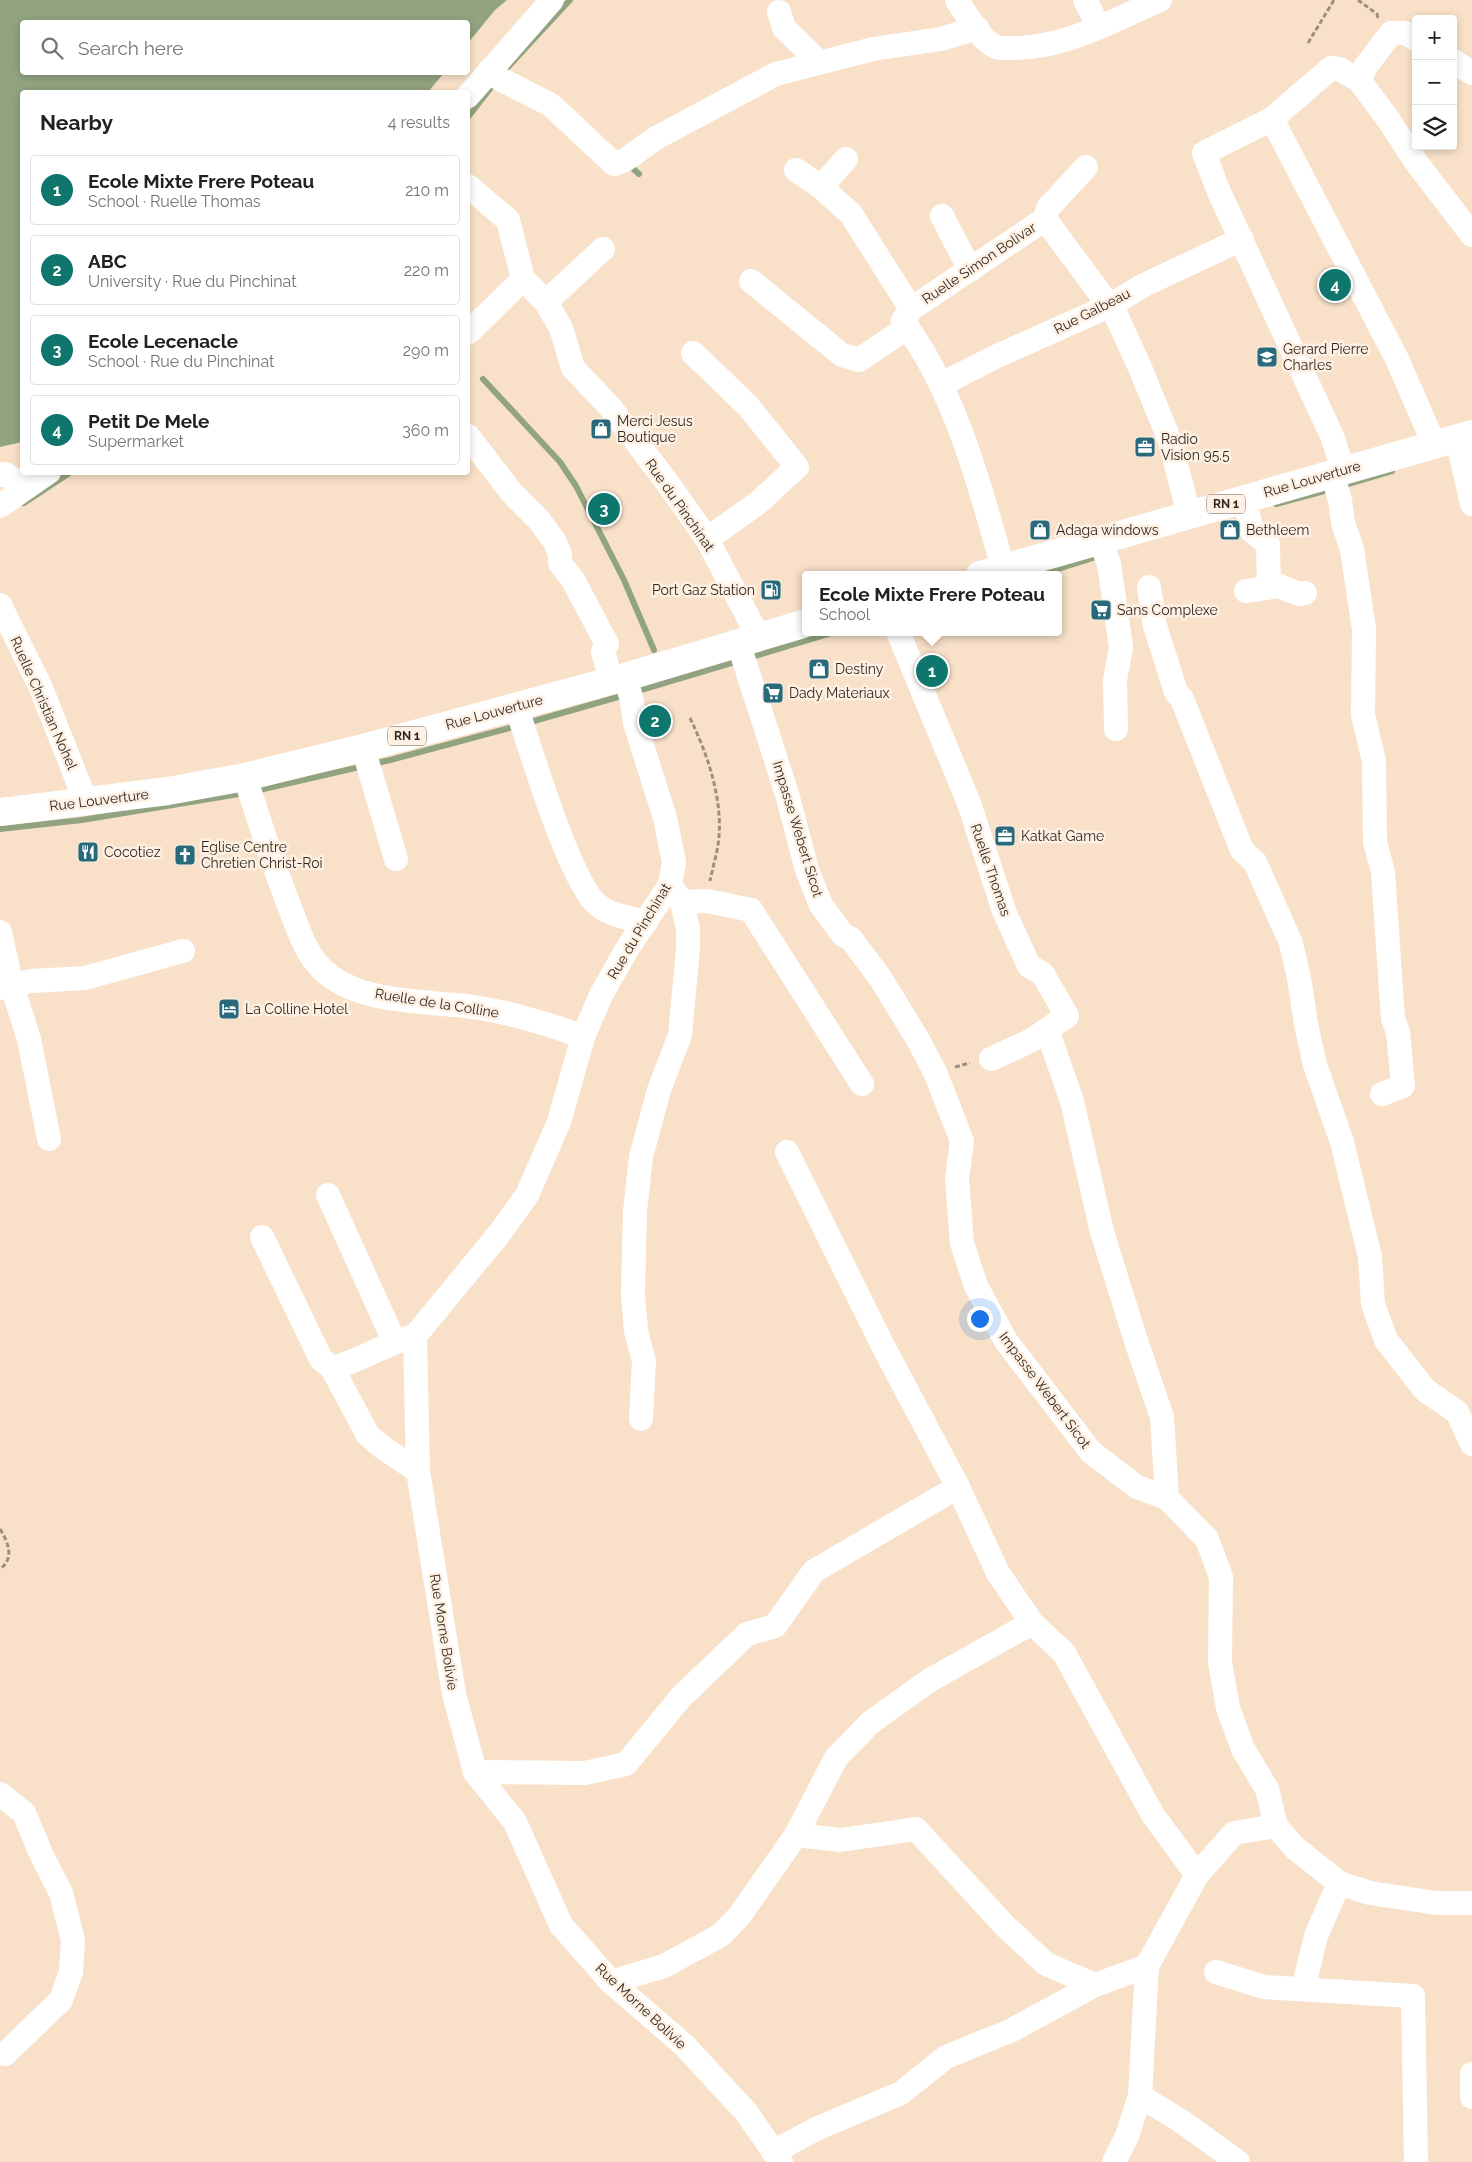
<!DOCTYPE html>
<html lang="en">
<head>
<meta charset="utf-8">
<style>
  body { margin:0; font-family:Raleway,sans-serif; background:#f6f6f6; color:#202124 }
  .controls { position:absolute; right:15px; top:15px; display:grid; overflow:hidden; border-radius:5px; box-shadow:0 2px 8px #0003 }
  .controls button { width:45px; height:45px; display:grid; place-items:center; padding:0; border:0; border-bottom:1px solid #e0e0e0; background:#fff; color:#202124; font:25px sans-serif }
  .you { position:absolute; left:979px; top:1318px; width:18px; height:18px; margin:-12px; border:4px solid #fff; border-radius:50%; background:#1a73e8; box-shadow:0 0 0 8px #1a73e833 }
  .badge { display:grid; place-items:center; width:32px; height:32px; border-radius:50%; background:#0f766e; color:#fff; font-size:16px; font-weight:700 }
  .pin { position:absolute; translate:-50% -50%; border:2px solid #fff; box-shadow:0 1px 5px #0006 }
  .popup { position:absolute; left:802px; top:571px; width:260px; height:65px; box-sizing:border-box; display:grid; place-content:center; border-radius:5px; background:#fff; filter:drop-shadow(0 1px 4px #0005); font-size:16px; white-space:nowrap; color:#757577 }
  .popup b { font-size:19px; color:#202124 }
  .popup::after { content:''; position:absolute; left:50%; top:100%; margin-left:-10px; border:10px solid transparent; border-top-color:#fff }
  .list { margin:0; padding:0; list-style:none }
  h2 { display:flex; justify-content:space-between; align-items:center; height:65px; margin:0; padding:0 20px; font-size:21px }
  h2 small { font-size:16px; font-weight:400; color:#757577 }
  .list li { display:grid; grid-template-columns:32px 1fr auto; gap:15px; align-items:center; box-sizing:border-box; height:70px; margin:0 10px 10px; padding:0 10px; border:1px solid #e0e0e0; border-radius:5px }
  .list b { display:block; font-size:19px; white-space:nowrap }
  .list p { margin:0; font-size:16px; white-space:nowrap; color:#757577 }
  .list em { font-size:16px; font-style:normal; color:#757577 }
  .icon { flex:none; width:28px; height:28px; fill:none; stroke:currentColor; stroke-width:2; stroke-linecap:round; stroke-linejoin:round }
  .map { position:relative; flex:none; width:1472px; height:2162px; overflow:hidden }
  .search { position:absolute; background:#fff; box-shadow:0 2px 8px #0003; left:20px; top:20px; width:450px; height:55px; display:flex; align-items:center; gap:12px; box-sizing:border-box; padding:0 18px; border-radius:5px; color:#757577; font-size:19px }
  .panel { position:absolute; background:#fff; box-shadow:0 2px 8px #0003; left:20px; top:90px; width:450px; height:385px; border-radius:5px }
  .map>svg:first-child { display:block }
  .water { fill:#92a381 }
  .lines { fill:none; stroke-linecap:round; stroke-linejoin:round }
  .stream { stroke:#92a381; stroke-width:6 }
  .path { stroke:#a08e7d; stroke-width:3; stroke-dasharray:5 2.5; stroke-linecap:butt }
  .minor { stroke:#fff; stroke-width:24 }
  .major { stroke:#fff; stroke-width:28 }
  .labels { text-anchor:middle; stroke-width:5; stroke-linejoin:round; paint-order:stroke }
  .shield { fill:#fef0e2; stroke:#6e645a; stroke-width:1 }
  .shield-label { font-size:12px; font-weight:bold; fill:#31281f }
  .street-label { font-size:14px; fill:#31281f; stroke:#fef0e2 }
  .poi-label { font-size:14px; fill:#31281f; stroke:#fef0e2; text-anchor:start }
</style>
</head>
<body>
<div class="map">
<svg width="1472" height="2162" viewBox="0 0 1472 2162">
  <rect width="100%" height="100%" fill="#f9e1c9"/>
  <polygon class="water" points="0,0 507,0 495,10 468,43 468,22 22,22 22,72 444,73 428,92 22,92 22,442 0,447"/>
  <g class="lines">
    <g class="stream">
      <polyline points="508,67 570,0"/>
      <polyline points="468,117 497,80"/>
      <polyline points="627,163 639,174"/>
      <polyline points="483,379 560,462 576,486 624,580 654,650"/>
      <polyline points="1341,486 1392,471"/>
      <polyline points="24,503 71,472"/>
      <polyline points="1276,504 1332,489"/>
      <polyline points="1039,575 1093,558"/>
      <polyline points="635,692 835,632"/>
      <polyline points="527,723 625,695"/>
      <polyline points="255,791 390,760 517,726"/>
      <polyline points="0,829 82,820 245,793"/>
    </g>
    <g class="path">
      <polyline points="1358,0 1377,14 1378,18"/>
      <polyline points="1308,43 1334,0"/>
      <path d="M690,718C707,753 722,796 719,836C718,851 713,866 710,881"/>
      <polyline points="955,1067 970,1063"/>
      <path d="M0,1529C8,1542 15,1558 0,1569"/>
    </g>
    <g class="minor">
      <path d="M957,0C967,15 979,39 996,47C1000,49 1006,48 1011,48C1064,49 1112,21 1160,0"/>
      <polyline points="1085,0 1099,27"/>
      <polyline points="779,12 784,28 819,62"/>
      <polyline points="1453,61 1472,73"/>
      <polyline points="490,70 500,79 551,105 614,164 625,160 656,138 776,74 873,49 941,39 977,28"/>
      <polyline points="1359,80 1388,119 1416,162 1472,235"/>
      <polyline points="468,96 552,0"/>
      <polyline points="1272,119 1397,359 1434,444"/>
      <polyline points="796,170 821,187 851,214 911,309"/>
      <polyline points="468,186 508,220 523,279 546,302 561,328 573,368 610,407 669,485 707,539 758,636"/>
      <polyline points="821,187 846,159"/>
      <polyline points="942,216 970,270"/>
      <polyline points="1045,219 1048,208 1086,167"/>
      <polyline points="751,281 842,355 859,360 908,327"/>
      <polyline points="546,302 603,249"/>
      <polyline points="468,333 523,279"/>
      <polyline points="693,353 748,406 797,467 759,502 707,539"/>
      <polyline points="942,384 995,357 1109,306 1144,285 1242,239"/>
      <polyline points="468,436 512,493 539,520 555,542 560,554 560,563 573,580 607,644 603,652 611,680"/>
      <polyline points="1457,438 1472,504"/>
      <polyline points="1343,469 1332,436 1219,192 1204,153 1272,119 1331,68 1339,69 1359,80 1366,66 1391,33 1405,33 1416,39"/>
      <polyline points="1332,473 1340,500 1343,523 1352,549 1364,629 1363,715 1374,761 1375,842 1383,872 1393,1019 1398,1032 1403,1086 1382,1094"/>
      <polyline points="0,475 5,474 27,487"/>
      <polyline points="1244,499 1252,531 1268,544 1269,586"/>
      <polyline points="0,506 49,472"/>
      <polyline points="1100,540 1109,564 1121,647 1115,680 1116,729"/>
      <path d="M1003,568C979,483 956,393 903,321L911,309L1045,219L1116,315L1141,370L1170,441L1189,515"/>
      <polyline points="1149,587 1155,626 1176,692 1182,699 1242,850 1255,862 1291,943 1299,978 1306,1024 1315,1065 1342,1142 1370,1257 1373,1304 1386,1340 1425,1390 1457,1412 1472,1444"/>
      <polyline points="1246,591 1279,586 1299,594 1305,593"/>
      <polyline points="0,605 41,688 86,802"/>
      <polyline points="898,632 969,803 1004,911 1029,966 1043,974 1067,1016 1032,1040 991,1059"/>
      <polyline points="738,642 787,794 807,870 821,905 843,935 851,939 879,976 917,1038 935,1072 962,1141 957,1179 962,1243 976,1286 1006,1341 1091,1452 1137,1487 1167,1498"/>
      <polyline points="625,677 631,697 635,723 665,818 674,862 670,885 627,949 601,995 583,1037 559,1122 527,1195 499,1234 415,1336 418,1471 454,1694 475,1772 515,1822 561,1925 611,1982 684,2045 746,2112 781,2162"/>
      <path d="M516,706C529,744 571,887 599,906C612,916 631,918 646,922"/>
      <polyline points="363,748 396,859"/>
      <path d="M245,777C260,823 274,868 292,913C299,932 307,955 322,969C356,1003 422,1001 466,1006C505,1011 546,1023 583,1037"/>
      <polyline points="682,902 707,901 751,910 862,1084"/>
      <polyline points="0,932 12,986 0,988"/>
      <polyline points="1047,1030 1072,1101 1102,1232 1137,1344 1162,1417 1167,1498 1207,1539 1221,1577 1220,1662 1228,1708 1243,1749 1267,1789 1276,1826 1295,1848 1339,1883 1370,1893 1437,1903 1472,1903"/>
      <polyline points="49,1139 29,1039 12,986 31,981 85,978 183,951"/>
      <polyline points="787,1152 883,1346 958,1487 998,1573 1032,1623 1064,1653 1153,1815 1197,1875"/>
      <polyline points="328,1195 394,1341"/>
      <path d="M262,1237L321,1359L332,1368C361,1361 385,1343 415,1336"/>
      <polyline points="332,1368 368,1435 382,1447 418,1471"/>
      <polyline points="641,1419 644,1361 636,1331 633,1294 635,1211 641,1157 659,1090 680,1035 688,949 688,929 682,902 670,885"/>
      <polyline points="475,1772 585,1773 626,1764 681,1697 747,1634 775,1626 814,1571 958,1487"/>
      <polyline points="0,1794 24,1813 42,1856 61,1893 73,1940 71,1972 61,2000 5,2054"/>
      <polyline points="796,1835 836,1758 870,1723 930,1680 1032,1623"/>
      <polyline points="1216,1972 1264,1987 1413,1996 1416,2162"/>
      <polyline points="611,1982 664,1966 721,1935 740,1915 796,1835 841,1840 916,1829 1005,1926 1046,1964 1095,1985 1147,1966 1197,1875 1234,1833 1276,1826"/>
      <polyline points="1303,1989 1316,1936 1339,1883"/>
      <polyline points="1472,2074 1472,2097"/>
      <polyline points="1140,2096 1181,2121 1238,2162"/>
      <polyline points="773,2152 816,2129 901,2093 946,2057 1010,2031 1095,1985"/>
      <polyline points="1114,2162 1127,2136 1140,2096 1147,1966"/>
    </g>
    <g class="major">
      <polyline points="980,575 1472,434"/>
      <polyline points="0,812 168,791 245,777 363,748 625,677 806,623"/>
    </g>
  </g>
  <defs>
    <g id="school-square" transform="scale(1.125)"><rect x="-9" y="-9" width="18" height="18" rx="4" fill="#286a7c" stroke="#fef0e2"/><path d="M0-5L7-2L0 1L-7-2ZM-4 1L0 2.5L4 1V4Q0 6-4 4Z" fill="#fff"/></g>
    <g id="shop-square" transform="scale(1.125)"><rect x="-9" y="-9" width="18" height="18" rx="4" fill="#286a7c" stroke="#fef0e2"/><path d="M-5-2.5h2.3a2.7 3.5 0 0 1 5.4 0H5L5.5 6h-11ZM-1.5-2.5h3a1.5 2.3 0 0 0-3 0Z" fill="#fff"/></g>
    <g id="office-square" transform="scale(1.125)"><rect x="-9" y="-9" width="18" height="18" rx="4" fill="#286a7c" stroke="#fef0e2"/><path d="M-6-3h4V-5.5h4V-3h4V5H-6ZM-1-4.5V-3h2v-1.5ZM-6 0V1H6V0Z" fill="#fff"/></g>
    <g id="fuel-square" transform="scale(1.125)"><rect x="-9" y="-9" width="18" height="18" rx="4" fill="#286a7c" stroke="#fef0e2"/><path d="M-5.5-6h7V0h2V4h1.3V-2.5L3-4.5l.8-.8L6-3V5H2.5V1h-1V6h-7ZM-4.2-4.7v3.2H.2V-4.7Z" fill="#fff"/></g>
    <g id="supermarket-square" transform="scale(1.125)"><rect x="-9" y="-9" width="18" height="18" rx="4" fill="#286a7c" stroke="#fef0e2"/><path d="M-6-5.5h2.5l.6 2H6L4.5 2H-2.5L-4.4-4H-6ZM-1.5 3.2a1.3 1.3 0 1 0 .1 0ZM3 3.2a1.3 1.3 0 1 0 .1 0Z" fill="#fff"/></g>
    <g id="restaurant-square" transform="scale(1.125)"><rect x="-9" y="-9" width="18" height="18" rx="4" fill="#286a7c" stroke="#fef0e2"/><path d="M-5-6h1v4h1v-4h1v4h1v-4h1v5L-1.5 .5V6h-2V.5L-5-1ZM5-6V6H3V1.5H1.5Q1.5-4 5-6Z" fill="#fff"/></g>
    <g id="church-square" transform="scale(1.125)"><rect x="-9" y="-9" width="18" height="18" rx="4" fill="#286a7c" stroke="#fef0e2"/><path d="M-1.2-6h2.4v3.5h3.3v2.4h-3.3V6h-2.4V-.1h-3.3v-2.4h3.3Z" fill="#fff"/></g>
    <g id="hotel-square" transform="scale(1.125)"><rect x="-9" y="-9" width="18" height="18" rx="4" fill="#286a7c" stroke="#fef0e2"/><path d="M-6-4.5h1.5V1H6V5H4.5V3h-9V5H-6ZM-4 0a1.8 1.8 0 1 1 3.6 0ZM.5 0V-2.5h3Q6-2.5 6 0Z" fill="#fff"/></g>
  </defs>
  <g fill-rule="evenodd">
    <use href="#school-square" x="1267" y="357"/>
    <use href="#shop-square" x="601" y="429"/>
    <use href="#office-square" x="1145" y="447"/>
    <use href="#shop-square" x="1040" y="530"/>
    <use href="#shop-square" x="1230" y="530"/>
    <use href="#fuel-square" x="771" y="590"/>
    <use href="#supermarket-square" x="1101" y="610"/>
    <use href="#shop-square" x="819" y="669"/>
    <use href="#supermarket-square" x="773" y="693"/>
    <use href="#office-square" x="1005" y="836"/>
    <use href="#restaurant-square" x="88" y="852"/>
    <use href="#church-square" x="185" y="855"/>
    <use href="#hotel-square" x="229" y="1009"/>
  </g>
  <g class="labels">
    <g class="shield">
      <rect x="1207" y="494.5" width="38" height="19" rx="4"/>
      <rect x="388" y="726.5" width="38" height="19" rx="4"/>
    </g>
    <g class="shield-label">
      <text x="1226" y="508">RN 1</text>
      <text x="407" y="740">RN 1</text>
    </g>
    <g class="street-label">
      <text transform="translate(979 263) rotate(-34)" y="5">Ruelle Simon Bolivar</text>
      <text transform="translate(1092 311) rotate(-27)" y="5">Rue Galbeau</text>
      <text transform="translate(1312 479) rotate(-16)" y="5">Rue Louverture</text>
      <text transform="translate(680 505) rotate(55)" y="5">Rue du Pinchinat</text>
      <text transform="translate(44 703) rotate(66)" y="5">Ruelle Christian Nohel</text>
      <text transform="translate(494 712) rotate(-15)" y="5">Rue Louverture</text>
      <text transform="translate(99 800) rotate(-7)" y="5">Rue Louverture</text>
      <text transform="translate(798 829) rotate(73)" y="5">Impasse Webert Sicot</text>
      <text transform="translate(991 870) rotate(71)" y="5">Ruelle Thomas</text>
      <text transform="translate(639 931) rotate(-59)" y="5">Rue du Pinchinat</text>
      <text transform="translate(437 1003) rotate(9)" y="5">Ruelle de la Colline</text>
      <text transform="translate(1045 1390) rotate(53)" y="5">Impasse Webert Sicot</text>
      <text transform="translate(444 1632) rotate(81)" y="5">Rue Morne Bolivie</text>
      <text transform="translate(641 2006) rotate(43)" y="5">Rue Morne Bolivie</text>
    </g>
    <g class="poi-label">
      <text x="1283" y="354">Gerard Pierre<tspan x="1283" dy="16">Charles</tspan></text>
      <text x="617" y="426">Merci Jesus<tspan x="617" dy="16">Boutique</tspan></text>
      <text x="1161" y="444">Radio<tspan x="1161" dy="16">Vision 95.5</tspan></text>
      <text x="1056" y="535">Adaga windows</text>
      <text x="1246" y="535">Bethleem</text>
      <text x="755" y="595" text-anchor="end">Port Gaz Station</text>
      <text x="1117" y="615">Sans Complexe</text>
      <text x="835" y="674">Destiny</text>
      <text x="789" y="698">Dady Materiaux</text>
      <text x="1021" y="841">Katkat Game</text>
      <text x="201" y="852">Eglise Centre<tspan x="201" dy="16">Chretien Christ-Roi</tspan></text>
      <text x="104" y="857">Cocotiez</text>
      <text x="245" y="1014">La Colline Hotel</text>
    </g>
  </g>
</svg>
<div class="controls">
<button>+</button>
<button>−</button>
<button><svg class="icon" aria-label="layers" viewBox="0 0 24 24"><path d="M12 4l9 5-9 5-9-5zM3 14l9 5 9-5"/></svg></button>
</div>
<div class="you"></div>
<div class="pin badge" style="left:932px;top:671px">1</div>
<div class="popup"><b>Ecole Mixte Frere Poteau</b>School</div>
<div class="pin badge" style="left:655px;top:721px">2</div>
<div class="pin badge" style="left:604px;top:509px">3</div>
<div class="pin badge" style="left:1335px;top:285px">4</div>
<div class="search"><svg class="icon" aria-label="search" viewBox="0 0 24 24"><circle cx="10" cy="10" r="6"/><path d="M15 15l6 6"/></svg>Search here</div>
<section class="panel">
<h2>Nearby<small>4 results</small></h2>
<ul class="list">
<li><span class="badge">1</span><div><b>Ecole Mixte Frere Poteau</b><p>School · Ruelle Thomas</p></div><em>210 m</em></li>
<li><span class="badge">2</span><div><b>ABC</b><p>University · Rue du Pinchinat</p></div><em>220 m</em></li>
<li><span class="badge">3</span><div><b>Ecole Lecenacle</b><p>School · Rue du Pinchinat</p></div><em>290 m</em></li>
<li><span class="badge">4</span><div><b>Petit De Mele</b><p>Supermarket</p></div><em>360 m</em></li>
</ul>
</section>
</div>
</body>
</html>
